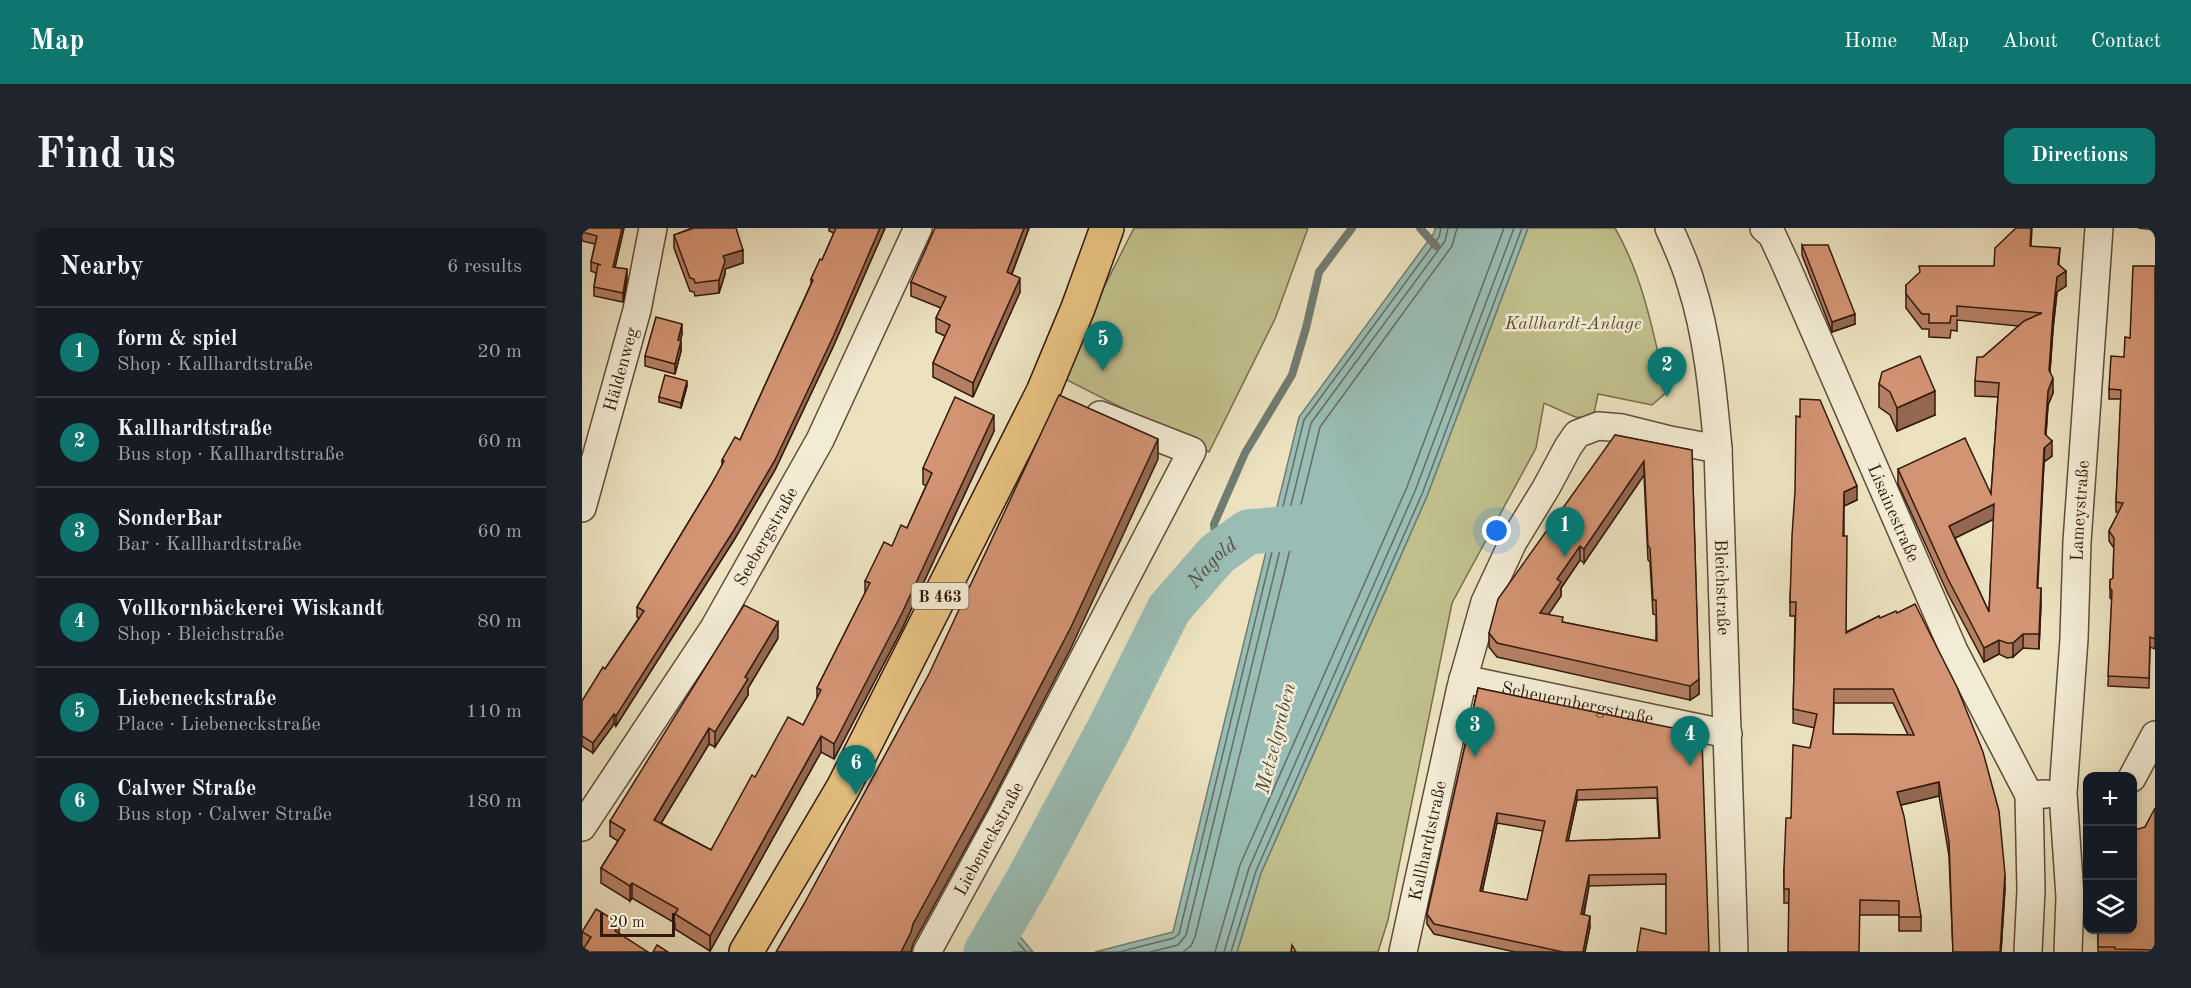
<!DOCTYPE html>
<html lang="en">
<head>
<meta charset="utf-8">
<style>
  body { margin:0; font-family:"Old Standard TT",serif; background:#20242c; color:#f1f3f6 }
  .controls { position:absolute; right:18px; bottom:18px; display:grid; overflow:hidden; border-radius:12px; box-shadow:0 3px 9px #0003 }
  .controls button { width:54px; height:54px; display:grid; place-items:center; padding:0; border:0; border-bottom:2px solid #363941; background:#171b24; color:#f1f3f6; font:30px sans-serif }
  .scale { position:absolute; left:18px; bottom:15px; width:75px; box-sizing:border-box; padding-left:6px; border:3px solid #331a0e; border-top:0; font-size:16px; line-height:21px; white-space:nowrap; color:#331a0e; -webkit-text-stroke:4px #f3ecd5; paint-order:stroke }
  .you { position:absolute; left:915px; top:303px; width:21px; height:21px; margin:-15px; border:4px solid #fff; border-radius:50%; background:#1a73e8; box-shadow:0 0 0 9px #1a73e833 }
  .badge { display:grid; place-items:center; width:39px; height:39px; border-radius:50%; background:#0f766e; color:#fff; font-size:20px; font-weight:700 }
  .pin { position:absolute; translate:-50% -50px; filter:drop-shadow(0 2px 3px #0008) }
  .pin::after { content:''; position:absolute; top:32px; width:21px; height:18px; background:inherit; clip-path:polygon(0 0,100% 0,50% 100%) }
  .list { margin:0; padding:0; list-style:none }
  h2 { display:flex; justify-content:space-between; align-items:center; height:78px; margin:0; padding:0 24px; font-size:26px }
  h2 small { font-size:20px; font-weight:400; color:#9ea1a6 }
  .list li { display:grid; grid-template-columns:39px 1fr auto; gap:18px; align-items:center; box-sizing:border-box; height:90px; padding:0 24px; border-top:2px solid #363941 }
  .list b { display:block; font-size:22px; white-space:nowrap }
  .list p { margin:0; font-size:20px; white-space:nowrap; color:#9ea1a6 }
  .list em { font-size:20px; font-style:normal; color:#9ea1a6 }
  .icon { flex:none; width:33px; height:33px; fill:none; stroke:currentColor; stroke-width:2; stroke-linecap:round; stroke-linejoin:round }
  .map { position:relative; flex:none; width:1573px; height:724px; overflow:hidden; border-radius:12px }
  header { display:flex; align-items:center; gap:36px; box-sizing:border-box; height:84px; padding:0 30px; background:#0f766e; color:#fff }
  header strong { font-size:28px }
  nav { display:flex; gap:33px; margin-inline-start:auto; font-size:21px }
  .intro { display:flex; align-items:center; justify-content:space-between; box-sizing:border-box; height:144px; padding:0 36px }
  h1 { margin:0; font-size:42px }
  .button { padding:15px 27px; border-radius:12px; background:#0f766e; color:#fff; font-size:21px; font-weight:700 }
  main { display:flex; gap:36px; padding:0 36px }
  aside { flex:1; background:#171b24; border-radius:12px; box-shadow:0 3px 9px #0003 }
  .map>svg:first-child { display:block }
  .green { fill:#c0c08c; stroke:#7a6d4d; stroke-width:1.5 }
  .water { fill:#99bdb4; stroke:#707c72; stroke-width:1.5 }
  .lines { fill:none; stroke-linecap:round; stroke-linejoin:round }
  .shore { stroke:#666c61; stroke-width:1.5 }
  .stream { stroke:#707c72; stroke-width:8 }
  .river { stroke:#99bdb4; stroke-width:45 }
  .minor-casing { stroke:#614c3a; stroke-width:30 }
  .major-casing { stroke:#331a0e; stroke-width:36 }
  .minor { stroke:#f3ecd5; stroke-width:27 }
  .major { stroke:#e6c180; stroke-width:33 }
  .wall { fill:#b57f63; stroke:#331a0e; stroke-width:1.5; fill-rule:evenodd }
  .shaded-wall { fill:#946850; stroke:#331a0e; stroke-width:1.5 }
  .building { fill:#d39473; stroke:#331a0e; stroke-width:1.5; fill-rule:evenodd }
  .labels { text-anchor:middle; stroke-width:5; stroke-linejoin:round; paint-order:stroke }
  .shield { fill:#f3ecd5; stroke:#6d594a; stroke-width:1.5 }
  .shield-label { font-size:16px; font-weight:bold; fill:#331a0e }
  .park-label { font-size:18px; font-style:italic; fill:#5d4c34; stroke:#f3ecd5 }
  .street-label { font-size:18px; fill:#331a0e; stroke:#f3ecd5 }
  .water-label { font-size:20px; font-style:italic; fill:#524b40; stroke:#f3ecd5 }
</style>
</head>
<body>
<header>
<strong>Map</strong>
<nav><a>Home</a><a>Map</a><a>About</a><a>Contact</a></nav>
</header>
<div class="intro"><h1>Find us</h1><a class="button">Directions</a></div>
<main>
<aside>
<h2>Nearby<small>6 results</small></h2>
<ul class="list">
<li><span class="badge">1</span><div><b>form &amp; spiel</b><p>Shop · Kallhardtstraße</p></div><em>20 m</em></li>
<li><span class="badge">2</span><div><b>Kallhardtstraße</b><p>Bus stop · Kallhardtstraße</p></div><em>60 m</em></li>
<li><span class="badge">3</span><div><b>SonderBar</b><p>Bar · Kallhardtstraße</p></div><em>60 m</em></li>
<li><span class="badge">4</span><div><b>Vollkornbäckerei Wiskandt</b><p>Shop · Bleichstraße</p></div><em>80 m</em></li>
<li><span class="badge">5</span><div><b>Liebeneckstraße</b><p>Place · Liebeneckstraße</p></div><em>110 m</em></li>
<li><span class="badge">6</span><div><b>Calwer Straße</b><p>Bus stop · Calwer Straße</p></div><em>180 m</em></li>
</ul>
</aside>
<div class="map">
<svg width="1573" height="724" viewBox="0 0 1573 724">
  <rect width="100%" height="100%" fill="#ece2bf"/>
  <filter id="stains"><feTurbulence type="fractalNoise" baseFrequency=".00333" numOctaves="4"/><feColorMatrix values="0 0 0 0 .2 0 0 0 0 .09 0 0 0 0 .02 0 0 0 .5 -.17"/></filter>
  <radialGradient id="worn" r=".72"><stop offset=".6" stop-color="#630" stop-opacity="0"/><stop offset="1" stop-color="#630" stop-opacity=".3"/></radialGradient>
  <g class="green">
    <polygon points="552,0 726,0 693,91 627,224 477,148"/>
    <path d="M946,0H1033C1062,50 1072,109 1085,164L1070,177L1016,166L1011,190L993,189L962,175L954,220L870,375L806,692L796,724H655L679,645L845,268Z"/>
  </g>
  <g class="water">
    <polygon points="853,0 946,0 845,268 679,645 655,724 513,724 591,704 717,189 852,5"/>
    <polygon points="405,690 436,706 451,724 389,724"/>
  </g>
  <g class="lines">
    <g class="shore">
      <polyline points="395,724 409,699 432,710 444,724"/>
      <polyline points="537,724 592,710 597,706 722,192 857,9 859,0"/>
      <polyline points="568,724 596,717 604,707 729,195 863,13 866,0"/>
      <polyline points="601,724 609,718 613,709 738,199 870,18 875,0"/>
      <polyline points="633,724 658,637 825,259 922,0"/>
      <polyline points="642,724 667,640 833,263 932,0"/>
      <polyline points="649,724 674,643 840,266 940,0"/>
    </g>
    <g class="stream">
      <polyline points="838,0 854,18"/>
      <polyline points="635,326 632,296 663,225 710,147 724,100 737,44 770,0"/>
    </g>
    <path class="river" id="s1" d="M404,724L446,652L525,505L587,381L635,326L666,304L744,297L747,291"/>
    <g class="minor-casing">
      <g id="minor">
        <path id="s2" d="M1087,0C1095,18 1104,37 1109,56C1126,109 1131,166 1136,221L1152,724"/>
        <path id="s3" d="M1182,0L1190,7L1203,35L1372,423L1447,567"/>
        <path id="s4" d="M0,280L55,82L71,0"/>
        <path id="s5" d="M881,451L1146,506"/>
        <polyline points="1550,550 1573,507"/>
        <path id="s6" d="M0,599L132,400L238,212L336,0"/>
        <path id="s7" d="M345,724L421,585L610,223L518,187"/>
        <path id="s8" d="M821,724L879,459L903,374L931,314L964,260L986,219L995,206L1016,198L1040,200L1088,212L1136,221"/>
        <polyline points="1446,724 1449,662 1447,567 1464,566"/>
        <path id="s9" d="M1486,724L1488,669L1481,565L1492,411L1495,314L1517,0"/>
      </g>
    </g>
    <g class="major-casing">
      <polyline id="major" points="164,724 261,560 461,164 496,80 525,0"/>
    </g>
    <use href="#minor" class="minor"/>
    <use href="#major" class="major"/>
  </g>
  <g class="wall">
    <polygon points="0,0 42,0 33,39 45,51 41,74 12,68 12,59 14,45 9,43 9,34 13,16 0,13"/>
    <polygon points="110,0 154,0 161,35 143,41 143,46 137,65 113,68 112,64 108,63 92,20 92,7"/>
    <polygon points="247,0 303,0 251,119 193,242 152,312 34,498 32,496 11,525 0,518 0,473 23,441 57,390 55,389 55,379 129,257 140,238 140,232 158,212 229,56 229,51 240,32 252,5 247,3"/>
    <polygon points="447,0 430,46 438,64 391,169 351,149 351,135 363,108 354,104 354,90 359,80 329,68 329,54"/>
    <path d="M1450,0L1449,18L1477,37L1484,58L1475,64L1471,101L1468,144L1471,165L1466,177L1464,207L1470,228L1462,234L1455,360L1459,375L1457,421L1441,420L1431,429L1425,430L1417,426L1402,434L1366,366L1316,256V241L1409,266L1416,169L1393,168V153L1401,129L1437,98L1375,92V103L1369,102L1368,110L1347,109V101H1340L1324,80V57L1412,38ZM1412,291L1407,384L1373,310Z"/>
    <polygon points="1556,0 1573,0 1573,2"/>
    <polygon points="1220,17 1273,96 1250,104 1220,27"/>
    <polygon points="1573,38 1573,421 1568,419 1567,460 1526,458 1530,372 1528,370 1528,352 1531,350 1532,320 1527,313 1527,303 1537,284 1534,284 1534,274 1539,171 1527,171 1527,161 1542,129"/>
    <polygon points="100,106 98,113 99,123 93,146 63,138 63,128"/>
    <polygon points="1297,156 1353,187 1315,203 1308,187 1297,179"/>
    <polygon points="105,158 99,180 77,174 77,169"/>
    <path d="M1218,189L1275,272L1262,278V308L1264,404L1297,388L1423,660L1419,724H1371L1367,628L1357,568L1319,577L1339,689V703H1317V687H1278L1207,675H1202V641L1209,590L1228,520L1233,500L1211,495L1213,388H1208V374ZM1252,475H1311L1326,507L1251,506Z"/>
    <polygon points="412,203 320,401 252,531 239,524 128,723 93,701 93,695 50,670 48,673 19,655 19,640 36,613 28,608 28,593 196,410 166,460 166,467 133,519 127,516 79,595 129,622 173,549 221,497 235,471 235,460 283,365 283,353 325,300 344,258 341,256 341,240"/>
    <path d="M1033,207L1110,222L1117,466L1108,472L915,429L907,419V405ZM1062,247L1066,332L1068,334L1071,386L1074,387V413L981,394L966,386L979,368V360L998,332L1002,335Z"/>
    <path d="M896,460L1120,512L1084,706V656L1007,658L1002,687L1008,699L1003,724H933L852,706L845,696V686ZM1075,570L1077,610L986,613L995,572ZM915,595L961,603L945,672L900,664Z"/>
    <polygon points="1573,581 1573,724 1516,724 1516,702 1551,702 1563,599"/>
    <polygon points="0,704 37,706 8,724 0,719"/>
  </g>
  <g class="shaded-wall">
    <polygon points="40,0 42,0 31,48 31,39"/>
    <polygon points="298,0 303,0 251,119 193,242 152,312 34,498 34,488"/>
    <polygon points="442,0 447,0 425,58 425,44"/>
    <polygon points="1478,20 1476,48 1484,43 1484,58 1475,64 1471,101 1467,156 1467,142 1471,86"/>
    <polygon points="161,22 161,35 143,41 143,46 137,65 137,52 141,28"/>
    <polygon points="45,41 45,51 41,74 41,65"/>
    <polygon points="438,50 438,64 391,169 391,155"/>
    <polygon points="1273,86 1273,96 1250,104 1250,94"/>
    <polygon points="100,96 100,106 96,122 96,112"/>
    <polygon points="99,113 99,123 93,146 93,136"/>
    <polygon points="1471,150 1471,165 1466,177 1463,219 1470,213 1470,228 1462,234 1455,375 1455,360 1466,163"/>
    <polygon points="105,153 105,158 99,180 99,175"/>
    <polygon points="1353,163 1353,187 1315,203 1315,180"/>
    <polygon points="412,187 412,203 320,401 252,531 252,516"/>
    <polygon points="576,211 576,231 489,420 407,578 331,716 329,724 319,724 331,696"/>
    <polygon points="1062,233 1062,247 1002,335 1002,321"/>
    <polygon points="1275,258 1275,272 1262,278 1262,264"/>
    <polygon points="1412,276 1412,291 1367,313 1367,298"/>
    <polygon points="998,318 998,332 979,360 979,368 958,399 958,385 975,351"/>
    <polygon points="1459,360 1459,375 1457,421 1457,406"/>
    <polygon points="196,394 196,410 166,460 166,467 133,519 133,504 163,449"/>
    <polygon points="1441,406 1441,420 1431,429 1431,415"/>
    <polygon points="1417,412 1417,426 1402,434 1402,420"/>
    <polygon points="1117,451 1117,466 1108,472 1108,458"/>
    <polygon points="32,486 32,496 11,525 11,515"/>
    <polygon points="127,500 127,516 72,607 72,592"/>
    <polygon points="239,508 239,524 128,723 128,708"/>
    <polygon points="1357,554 1357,568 1315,578 1315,564"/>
    <polygon points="995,562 995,572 984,623 984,613"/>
    <polygon points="915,585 915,595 898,674 898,663"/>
    <polygon points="1423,646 1423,660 1419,724 1418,724"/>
    <polygon points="1007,647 1007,658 999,697 999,686"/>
    <polygon points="50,655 50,670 48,673 48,658"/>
    <polygon points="1008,688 1008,699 1003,724 1001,724"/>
    <polygon points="37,695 37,710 33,703"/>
  </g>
  <g class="building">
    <polygon points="0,0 40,0 31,39 45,41 41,65 12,59 16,36 19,37 9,34 15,8 0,4"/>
    <polygon points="112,0 154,0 161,22 141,28 143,33 137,52 113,55 112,51 108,50 92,7"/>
    <polygon points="254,0 298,0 251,109 193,232 152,302 34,488 32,486 11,515 0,508 0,473 21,439 23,441 62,383 55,379 129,257 142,233 140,232 153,209 158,212 231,52 229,51 238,31 240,32"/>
    <polygon points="353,0 442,0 425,44 438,50 391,155 351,135 368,97 354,90 364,69 329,54"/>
    <path d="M1434,0H1449L1448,18L1478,20L1476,36L1484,43L1475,49L1471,86L1467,142L1471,150L1466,163L1463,206L1470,213L1462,220L1455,360H1459L1457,406H1441L1431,415H1425L1417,412L1402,420L1366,351L1316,241L1383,210L1409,266L1417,155L1393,153L1395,129H1401L1442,93L1460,85L1375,78V88H1369L1368,95H1347V86H1340L1324,66V57L1338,44L1337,38H1412L1413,20ZM1412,276L1407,384L1367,298Z"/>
    <polygon points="1220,17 1246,17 1273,86 1250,94"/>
    <polygon points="1551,38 1573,38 1573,411 1568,409 1567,450 1526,448 1530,363 1528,360 1528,352 1531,350 1532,310 1527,303 1541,275 1534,274 1539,162 1527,161 1529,128 1542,129 1543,109 1548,110"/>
    <polygon points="74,89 100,96 96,112 99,113 93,136 63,128"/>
    <polygon points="1338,128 1353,163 1315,180 1308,164 1297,156 1300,144"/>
    <polygon points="83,147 105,153 99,175 77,169"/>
    <polygon points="477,167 576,211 489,399 407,557 331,696 329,704 319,724 194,724 222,676 347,446"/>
    <polygon points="373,169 412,187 320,385 252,516 239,508 128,708 93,686 96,681 50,655 48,658 19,640 43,602 28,593 162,377 196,394 163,449 166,451 133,504 127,500 72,592 129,622 170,547 173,549 206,489 221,497 239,462 235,460 288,355 283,353 302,314 310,318 319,297 325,300 350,245 341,240"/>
    <path d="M1218,171L1238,172L1275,258L1262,264L1261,308H1265L1264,405L1297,388L1298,390L1314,383L1315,385L1333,376L1375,459L1401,524L1417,583L1423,646L1418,724H1371L1367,614L1357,554L1315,564L1322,588L1339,689H1317V673L1278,672L1277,724H1206L1207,661H1202V641L1204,590H1209L1211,517L1228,520L1235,486L1211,481L1214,374H1208L1210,308L1213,263L1214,188L1218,189ZM1252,461H1311L1332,507L1251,506Z"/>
    <path d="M1033,207L1110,222L1117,451L1108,458L915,415L907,405L916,371ZM1062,233L1066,318L1068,320L1071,372H1074L1075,413L980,394L981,389L958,385L979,354L975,351L998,318L1002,321Z"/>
    <path d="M896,460L1115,505L1120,512L1127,724H1055L1059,700L1084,706V646L1007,647L999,686L1008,688L1001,724H981L852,696L845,686ZM1075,559L1078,610L984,613L995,562ZM915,585L963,593L945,672L898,663Z"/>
    <polygon points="1573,580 1573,722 1533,721 1533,719 1516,719 1516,702 1551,702 1551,605 1552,602 1563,599"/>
    <polygon points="14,681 37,695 33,703 66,724 8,724 2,720 9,709 0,704"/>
    <polygon points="75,717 86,724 71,724"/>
    <polygon points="710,717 714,724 709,724"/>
  </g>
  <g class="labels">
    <rect class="shield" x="329.5" y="355" width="57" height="26" rx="4.5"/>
    <g class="shield-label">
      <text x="358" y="374">B 463</text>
    </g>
    <g class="park-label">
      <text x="991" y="101">Kallhardt-Anlage</text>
    </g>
    <g class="street-label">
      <text dy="6" stroke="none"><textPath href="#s4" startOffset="144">Häldenweg</textPath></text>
      <text dy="6" stroke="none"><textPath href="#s9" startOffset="442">Lameystraße</textPath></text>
      <text dy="6" stroke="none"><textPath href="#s3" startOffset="314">Lisainestraße</textPath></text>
      <text dy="6" stroke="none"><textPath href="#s6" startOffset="344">Seebergstraße</textPath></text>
      <text dy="6" stroke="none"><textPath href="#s2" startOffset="366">Bleichstraße</textPath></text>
      <text dy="6" stroke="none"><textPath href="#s5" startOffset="117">Scheuernbergstraße</textPath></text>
      <text dy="6" stroke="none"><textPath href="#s7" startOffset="129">Liebeneckstraße</textPath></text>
      <text dy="6" stroke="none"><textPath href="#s8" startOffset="114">Kallhardtstraße</textPath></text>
    </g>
    <g class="water-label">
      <text dy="7" stroke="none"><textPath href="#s1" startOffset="452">Nagold</textPath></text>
      <text transform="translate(693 510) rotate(-76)" y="7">Metzelgraben</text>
    </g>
  </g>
  <rect width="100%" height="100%" filter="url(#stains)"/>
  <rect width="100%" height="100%" fill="url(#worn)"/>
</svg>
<div class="controls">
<button>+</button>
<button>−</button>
<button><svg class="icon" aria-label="layers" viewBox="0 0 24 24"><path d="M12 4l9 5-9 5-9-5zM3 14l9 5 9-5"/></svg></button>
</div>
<div class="scale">20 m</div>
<div class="you"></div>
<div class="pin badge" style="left:983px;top:329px">1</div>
<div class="pin badge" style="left:1085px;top:169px">2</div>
<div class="pin badge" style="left:893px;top:529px">3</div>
<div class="pin badge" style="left:1108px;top:538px">4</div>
<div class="pin badge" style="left:521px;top:143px">5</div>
<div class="pin badge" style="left:274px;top:567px">6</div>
</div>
</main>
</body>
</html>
